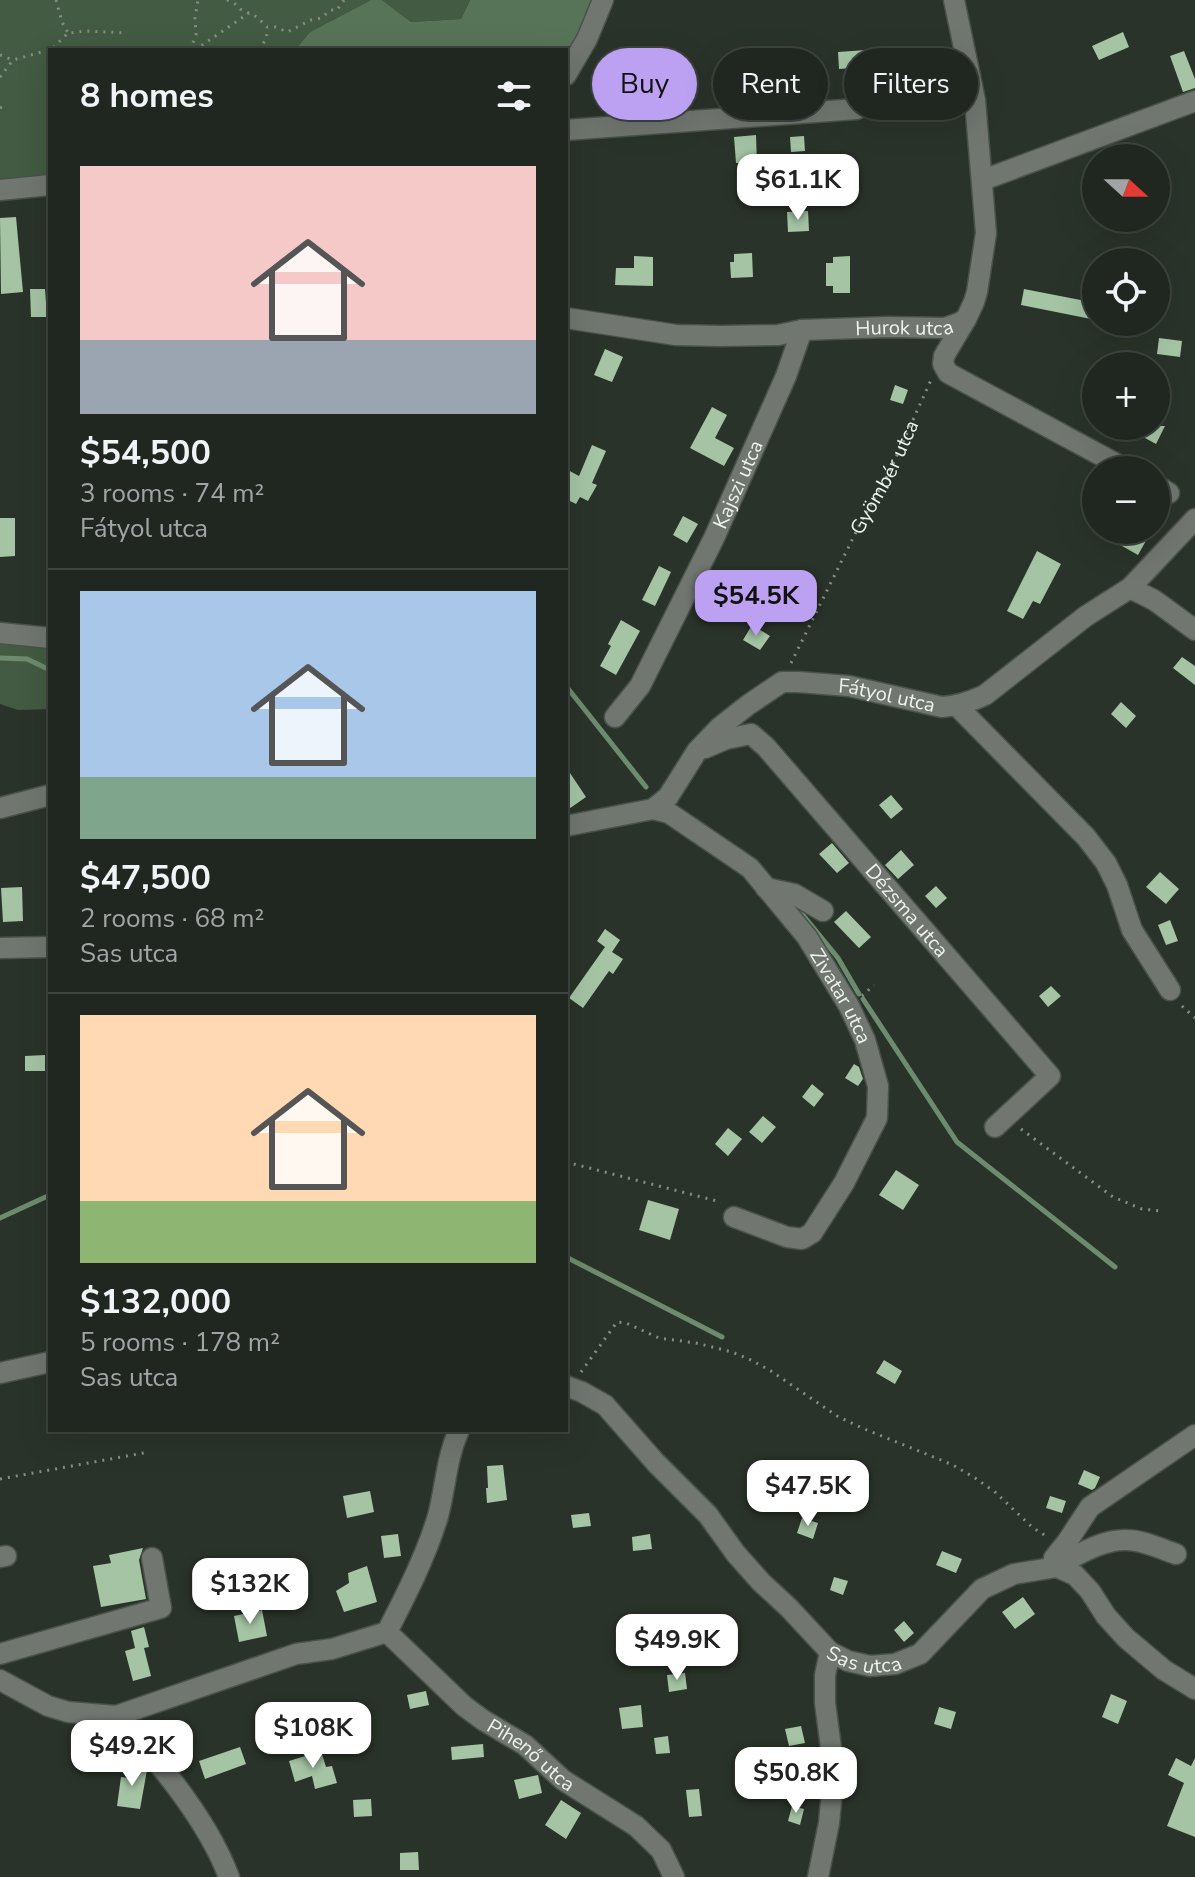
<!DOCTYPE html>
<html lang="en">
<head>
<meta charset="utf-8">
<style>
	:root { --surface:#202620; --page:#282e29; --text:#f1f3f6; --muted:#a2a5a5; --line:#3d433e; --accent:#bca0f2 }
	body { margin:0; font-family:"Nunito Sans",sans-serif; background:var(--page); color:var(--text); height:100vh; display:flex; flex-direction:column; font-size:30px; white-space:nowrap }
	* { box-sizing:border-box; margin:0 }
	p { font-size:26px; color:var(--muted) }
	.icon { flex:none; width:44px; height:44px; fill:none; stroke:currentColor; stroke-width:2; stroke-linecap:round; stroke-linejoin:round }
	.map { position:relative; flex:1; overflow:hidden }
	.side { position:absolute; left:48px; top:48px; width:520px; height:1384px; display:flex; flex-direction:column; background:var(--surface); border-radius:0px; box-shadow:0 8px 32px #0002,0 0 0 2px var(--line) }
	.side>* { flex:none }
	.guide { position:absolute; left:592px; top:48px; width:482px; height:72px; display:flex; gap:16px }
	.needle { width:52px; rotate:111deg }
	.controls { position:absolute; left:1082px; top:144px; display:grid; gap:16px }
	.controls a { display:grid; place-items:center; width:88px; height:88px; border-radius:50%; background:var(--surface); box-shadow:0 8px 32px #0002,0 0 0 2px var(--line); font-size:40px }
	.price { position:absolute; translate:-50% -68px; padding:0 18px; border-radius:16px; background:#fff; color:#222; font-size:26px; line-height:52px; filter:drop-shadow(0 2px 4px #0008) }
	.price::after { content:''; position:absolute; left:50%; top:48px; width:24px; height:18px; margin-left:-12px; background:inherit; clip-path:polygon(0 0,100% 0,50% 100%) }
	.price.current { background:var(--accent); color:#111 }
	ul { padding:0; list-style:none }
	li { display:grid; align-content:center; gap:16px; height:424px; padding:0 32px }
	li+li { border-top:2px solid var(--line) }
	li span { display:grid; place-items:center; height:248px; border-radius:0px; color:#555 }
	li>.icon { margin-inline-start:auto }
	span .icon { width:144px; height:144px; fill:#fffc; stroke-width:1 }
	li b { font-size:34px }
	h2 { display:flex; justify-content:space-between; align-items:center; height:96px; padding:0 32px; font-size:34px }
	.tag { padding:0 28px; border-radius:36px; background:var(--surface); box-shadow:0 8px 32px #0002,0 0 0 2px var(--line); font-size:28px; line-height:72px }
	.tag.current { background:var(--accent); color:#111 }
	.map>svg:first-child { display:block }
	.green { fill:#425b42 }
	.forest { fill:#577458 }
	.lines { fill:none; stroke-linecap:round; stroke-linejoin:round }
	.stream { stroke:#6d8b6e; stroke-width:5 }
	.building { fill:#a4c4a4 }
	.minor-casing { stroke:#495249; stroke-width:23 }
	.path { stroke:#868d86; stroke-width:3; stroke-dasharray:2 6; stroke-linecap:butt }
	.minor { stroke:#717671; stroke-width:20 }
	.labels { text-anchor:middle; stroke-width:8; stroke-linejoin:round; paint-order:stroke }
	.street-label { font-size:20px; fill:#edf3ed; stroke:#212921 }
</style>
</head>
<body>
<div class="map">
<svg width="1195" height="1877" viewBox="0 0 1195 1877">
	<rect width="100%" height="100%" fill="#2a332a"/>
	<path class="green" d="M0,0H371L310,32L295,50H50V185L0,190Z
		M382,0H470L461,19L411,22Z
		M0,643L50,649V709L18,710L0,704Z"/>
	<path class="forest" d="M371,0H382L411,22L461,19L470,0H603L566,75V50H295L310,32Z"/>
	<g class="lines">
		<path class="stream" d="M0,658L27,659L50,670
			M566,686L646,787
			M794,904L838,958L859,994
			M863,999L957,1142L1115,1267
			M0,1218L50,1195
			M566,1257L722,1337"/>
	</g>
	<path class="building" d="M1123,32L1129,47L1099,60L1092,46Z
		M881,49L882,66L839,69L838,52Z
		M1184,51L1195,79V88L1183,92L1170,56Z
		M756,135L758,194L741,196L739,163H736L734,137Z
		M804,136L805,151L791,152L790,137Z
		M808,211L809,231L788,232L787,212Z
		M16,217L23,292L1,294L0,218Z
		M752,253L753,277L731,278L730,262H734V254Z
		M634,256L653,257V286L615,285L616,268H634Z
		M850,256V293H833V286H826V263H833V257Z
		M30,289H45L47,317H31Z
		M1024,289L1096,303V320L1021,305Z
		M1159,338L1182,341L1180,357L1157,354Z
		M605,349L623,357L612,382L594,375Z
		M895,385L908,390L903,404L890,400Z
		M712,407L727,415L715,438L734,448L724,466L690,448Z
		M1123,426H1165L1156,444Z
		M592,445L606,451L592,483L597,485L588,501L580,497L576,504L566,499V469L579,476Z
		M683,516L698,524L687,543L673,535Z
		M0,518H15V556L0,557Z
		M1122,530H1135L1148,537L1138,555L1115,542Z
		M1037,551L1061,564L1040,604L1033,601L1023,619L1007,611Z
		M659,566L671,572L655,606L642,600Z
		M785,597L800,606L790,621L776,613Z
		M621,620L640,631L616,675L600,666L611,646L608,644Z
		M752,625L770,636L760,650L743,640Z
		M1182,657L1195,666V685L1173,668Z
		M1121,702L1136,716L1126,728L1111,714Z
		M566,767L586,797L566,811Z
		M891,795L903,809L891,819L879,805Z
		M832,843L849,863L837,873L819,854Z
		M901,850L914,865L898,879L885,865Z
		M1160,872L1179,889L1166,904L1146,887Z
		M936,886L947,898L936,908L925,896Z
		M22,887L23,921L3,922L1,888Z
		M846,911L871,937L859,948L834,922Z
		M1170,920L1178,941L1166,945L1158,925Z
		M605,929L620,940L612,952L623,959L613,974L609,971L583,1008L569,998L605,947L597,941Z
		M1051,986L1061,996L1048,1007L1039,996Z
		M45,1055V1071H25V1056Z
		M854,1064L859,1067L863,1079L858,1086L845,1078Z
		M812,1084L824,1094L814,1107L802,1097Z
		M763,1116L776,1127L762,1143L749,1132Z
		M728,1128L742,1139L728,1156L715,1144Z
		M896,1170L919,1185L903,1210L879,1195Z
		M648,1200L679,1209L670,1240L639,1230Z
		M884,1360L902,1371L895,1384L876,1373Z
		M503,1465L507,1500L487,1503L486,1488H488L487,1466Z
		M1084,1470L1100,1477L1095,1488L1092,1490L1078,1484Z
		M370,1491L374,1512L347,1518L343,1496Z
		M1050,1496L1066,1501L1062,1513L1046,1508Z
		M589,1513L591,1526L573,1528L571,1515Z
		M802,1518L818,1523L813,1539L797,1533Z
		M398,1534L401,1556L384,1558L381,1536Z
		M650,1534L652,1549L633,1551L632,1537Z
		M143,1548L139,1560L146,1599L101,1607L93,1566L111,1563L109,1555Z
		M942,1551L962,1559L956,1573L936,1565Z
		M367,1566L377,1602L344,1612L336,1591L349,1583L348,1573Z
		M834,1577L848,1581L843,1595L830,1590Z
		M1023,1597L1035,1614L1015,1629L1002,1612Z
		M262,1610L267,1636L239,1642L234,1616Z
		M904,1621L914,1633L904,1642L894,1630Z
		M144,1627L149,1647L144,1648L151,1676L133,1681L125,1651L135,1648L131,1631Z
		M685,1673L687,1689L669,1692L667,1675Z
		M426,1691L429,1705L410,1709L407,1695Z
		M1111,1694L1127,1701L1118,1724L1102,1717Z
		M641,1705L643,1727L622,1729L619,1708Z
		M939,1707L956,1712L951,1729L934,1724Z
		M801,1726L805,1743L789,1746L785,1729Z
		M82,1733L106,1738L103,1754L79,1749Z
		M668,1736L670,1753L656,1754L654,1738Z
		M483,1744L484,1757L452,1760L451,1747Z
		M240,1747L246,1764L205,1779L199,1761Z
		M321,1751L326,1767L332,1766L337,1783L315,1789L312,1776L295,1782L289,1761Z
		M1176,1758L1191,1766L1195,1758V1837L1167,1826L1184,1783L1168,1775Z
		M130,1765L144,1767L147,1770L140,1809L117,1806L121,1777L128,1778Z
		M538,1775L542,1793L519,1799L514,1780Z
		M699,1789L702,1816L689,1817L686,1790Z
		M371,1799L372,1816L354,1817L353,1800Z
		M561,1800L581,1813L566,1839L545,1825Z
		M792,1806L804,1809L800,1825L788,1821Z
		M418,1852L419,1870H400V1853Z"/>
	<g class="lines">
		<g class="minor-casing">
			<g id="minor">
				<path d="M566,75L587,39L603,0"/>
				<path d="M566,130L857,109"/>
				<path d="M983,180L1195,101"/>
				<path d="M0,190L50,185"/>
				<path id="s2" d="M566,318L676,335L720,336L778,335L802,330L888,327L945,328L959,323L966,319L974,302L977,292L986,233L975,100L954,0"/>
				<path d="M966,319L944,356L943,364L948,373L1128,470"/>
				<path d="M1156,485L1169,493"/>
				<path d="M1130,588L1154,600L1195,630"/>
				<path d="M0,633L50,638"/>
				<path d="M957,706L1086,837L1106,863L1117,885L1132,930L1170,990"/>
				<path id="s3" d="M615,717L640,686L714,538L786,376L802,330"/>
				<path id="s4" d="M705,748L726,739L751,734L766,747L1050,1076L995,1127"/>
				<path d="M0,808L50,795"/>
				<path id="s5" d="M653,809L669,813L750,868L807,937L849,1006L865,1040L878,1086L877,1118L844,1183L812,1233L802,1239L787,1237L734,1217"/>
				<path id="s6" d="M566,826L653,809L668,797L697,751L720,727L748,705L782,682H798L849,686L942,707C958,706 970,702 985,695L1086,616L1130,588L1195,519"/>
				<path d="M766,888L794,894L823,911"/>
				<path d="M0,948L50,947"/>
				<path d="M0,1373L50,1362"/>
				<path id="s7" d="M566,1386L582,1392L605,1405L656,1463L708,1515L736,1554L761,1582L789,1608L830,1652L848,1661L870,1666L895,1664L920,1654L982,1589L1014,1574L1057,1567L1075,1575L1090,1591L1106,1616L1126,1638L1164,1670L1195,1689"/>
				<path d="M1176,1554C1161,1549 1143,1540 1127,1540C1103,1539 1080,1554 1060,1564L1057,1567L1054,1558L1067,1542L1090,1507L1195,1435"/>
				<path d="M0,1557L6,1556"/>
				<path id="s8" d="M387,1632L464,1706L483,1720L525,1745L563,1780L636,1826L661,1850L674,1877"/>
				<path d="M0,1654L161,1608L152,1558"/>
				<path d="M0,1680L48,1706L68,1712L116,1716C158,1760 208,1821 229,1877"/>
				<path d="M116,1716L296,1654L332,1649L387,1632C406,1595 426,1556 438,1516C446,1486 446,1459 459,1430"/>
				<path d="M818,1877L829,1823L834,1770L825,1703V1675L830,1652"/>
			</g>
		</g>
		<g class="path">
			<path d="M56,0L62,22L68,33"/>
			<path d="M227,0L235,4L240,9L257,17L267,27H276L287,32L311,20L321,18L331,10H337L344,0"/>
			<path d="M190,50L196,35L195,18L198,0"/>
			<path d="M195,50L249,13"/>
			<path d="M259,50L266,39L268,28"/>
			<path d="M0,55L13,60"/>
			<path d="M0,77L13,60L52,49L68,33L86,31L127,33"/>
			<path d="M0,108L4,106"/>
			<path d="M873,108L957,101"/>
			<path id="s1" d="M791,663L861,522L889,473L931,380"/>
			<path d="M862,996L874,985"/>
			<path d="M1182,1006L1195,1018"/>
			<path d="M1021,1129L1113,1197L1142,1209L1161,1211"/>
			<path d="M566,1162L721,1202"/>
			<path d="M581,1372L617,1322L626,1323L659,1338L696,1343L732,1352L749,1359L771,1371L837,1416L862,1428L953,1465L975,1478L995,1492L1032,1527L1049,1538"/>
			<path d="M0,1479L149,1452"/>
		</g>
		<use href="#minor" class="minor"/>
	</g>
	<g class="labels">
		<g class="street-label">
			<text dy="7" stroke="none"><textPath href="#s2" startOffset="340">Hurok utca</textPath></text>
			<text dy="7" stroke="none"><textPath href="#s1" startOffset="208">Gyömbér utca</textPath></text>
			<text dy="7" stroke="none"><textPath href="#s3" startOffset="264">Kajszi utca</textPath></text>
			<text dy="7" stroke="none"><textPath href="#s6" startOffset="378">Fátyol utca</textPath></text>
			<text dy="7" stroke="none"><textPath href="#s4" startOffset="284">Dézsma utca</textPath></text>
			<text dy="7" stroke="none"><textPath href="#s5" startOffset="272">Zivatar utca</textPath></text>
			<text dy="7" stroke="none"><textPath href="#s7" startOffset="414">Sas utca</textPath></text>
			<text dy="7" stroke="none"><textPath href="#s8" startOffset="190">Pihenő utca</textPath></text>
		</g>
	</g>
</svg>
<div class="controls">
<a><svg class="needle" viewBox="-14 -14 28 28"><path d="M0-13l5 13h-10z" fill="#e53935"/><path d="M0 13l5-13h-10z" fill="#a2a5a5"/></svg></a>
<a><svg class="icon" aria-label="locate" viewBox="0 0 24 24"><circle cx="12" cy="12" r="6"/><path d="M12 2v4M12 18v4M2 12h4M18 12h4"/></svg></a>
<a>+</a>
<a>−</a>
</div>
<b class="price" style="left:798px;top:222px">$61.1K</b>
<b class="price current" style="left:756px;top:638px">$54.5K</b>
<b class="price" style="left:808px;top:1528px">$47.5K</b>
<b class="price" style="left:250px;top:1626px">$132K</b>
<b class="price" style="left:677px;top:1682px">$49.9K</b>
<b class="price" style="left:313px;top:1770px">$108K</b>
<b class="price" style="left:132px;top:1788px">$49.2K</b>
<b class="price" style="left:796px;top:1815px">$50.8K</b>
<div class="guide">
<a class="tag current">Buy</a>
<a class="tag">Rent</a>
<a class="tag">Filters</a>
</div>
<section class="side">
<h2>8 homes<svg class="icon" aria-label="filters" viewBox="0 0 24 24"><path d="M4 7h16M4 17h16"/><circle cx="9" cy="7" r="2"/><circle cx="15" cy="17" r="2"/></svg></h2>
<ul>
<li><span style="background:linear-gradient(#f6c9c9 70%,#9aa5b1 0)"><svg class="icon" aria-label="home" viewBox="0 0 24 24"><path d="M3 11l9-7 9 7M6 9v11h12V9"/></svg></span><div><b>$54,500</b><p>3 rooms · 74 m²</p><p>Fátyol utca</p></div></li>
<li><span style="background:linear-gradient(#a9c7e8 75%,#7fa58c 0)"><svg class="icon" aria-label="home" viewBox="0 0 24 24"><path d="M3 11l9-7 9 7M6 9v11h12V9"/></svg></span><div><b>$47,500</b><p>2 rooms · 68 m²</p><p>Sas utca</p></div></li>
<li><span style="background:linear-gradient(#ffd9b3 75%,#8fb573 0)"><svg class="icon" aria-label="home" viewBox="0 0 24 24"><path d="M3 11l9-7 9 7M6 9v11h12V9"/></svg></span><div><b>$132,000</b><p>5 rooms · 178 m²</p><p>Sas utca</p></div></li>
</ul>
</section>
</div>
</body>
</html>
